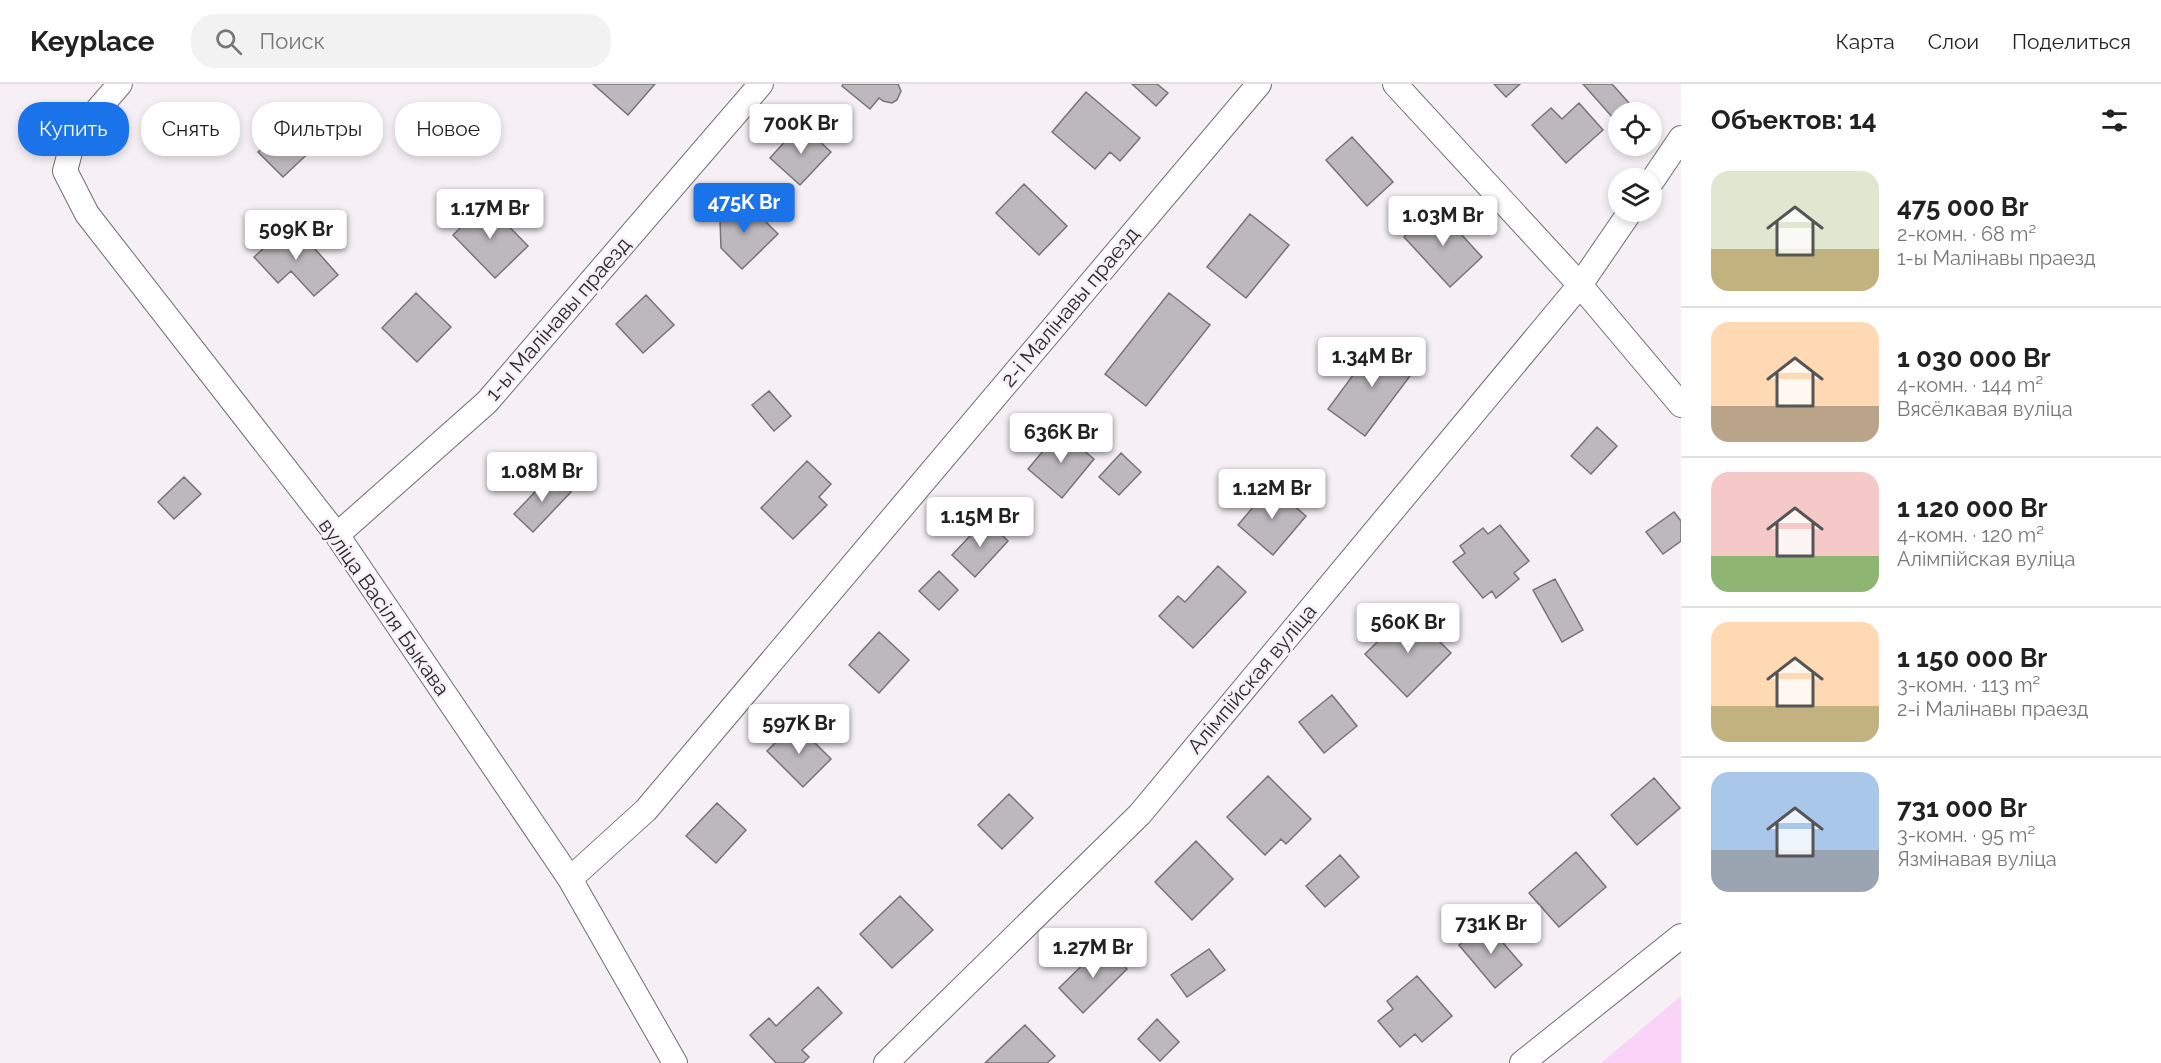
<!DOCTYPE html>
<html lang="ru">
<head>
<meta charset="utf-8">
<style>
	:root { --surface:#fff; --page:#f2f2f2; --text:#222; --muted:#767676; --line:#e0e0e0; --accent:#1a73e8 }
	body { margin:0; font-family:Raleway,sans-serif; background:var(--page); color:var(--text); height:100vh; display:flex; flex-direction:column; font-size:22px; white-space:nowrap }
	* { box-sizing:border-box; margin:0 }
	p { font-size:20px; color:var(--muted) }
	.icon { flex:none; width:33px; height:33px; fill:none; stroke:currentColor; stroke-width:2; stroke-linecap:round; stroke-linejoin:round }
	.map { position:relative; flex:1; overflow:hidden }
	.drawer { display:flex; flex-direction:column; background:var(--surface); width:480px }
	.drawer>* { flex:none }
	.top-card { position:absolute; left:18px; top:18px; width:570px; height:54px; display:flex; gap:12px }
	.tools { position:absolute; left:1608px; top:18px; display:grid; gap:12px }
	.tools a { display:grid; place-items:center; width:54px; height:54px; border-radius:50%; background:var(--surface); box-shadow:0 3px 9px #0003; font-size:30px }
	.price { position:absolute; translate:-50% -51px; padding:0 14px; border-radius:6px; background:#fff; color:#222; font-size:20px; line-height:39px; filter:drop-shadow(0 2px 3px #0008) }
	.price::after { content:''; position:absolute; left:50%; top:36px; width:18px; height:14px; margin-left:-9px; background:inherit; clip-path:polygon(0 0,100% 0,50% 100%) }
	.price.current { background:var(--accent); color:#fff }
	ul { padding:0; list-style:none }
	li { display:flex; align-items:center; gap:18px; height:150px; padding:0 30px }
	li+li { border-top:2px solid var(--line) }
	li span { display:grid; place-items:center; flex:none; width:168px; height:120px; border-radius:18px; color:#555 }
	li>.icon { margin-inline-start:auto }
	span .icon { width:72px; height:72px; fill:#fffc; stroke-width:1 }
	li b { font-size:26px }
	h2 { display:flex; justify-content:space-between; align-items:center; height:72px; padding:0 30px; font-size:26px }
	.tag { padding:0 21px; border-radius:24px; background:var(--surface); box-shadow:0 3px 9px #0003; font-size:21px; line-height:54px }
	.tag.current { background:var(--accent); color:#fff }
	header { display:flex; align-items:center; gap:36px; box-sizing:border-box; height:84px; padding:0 30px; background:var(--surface); border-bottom:2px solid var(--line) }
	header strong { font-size:28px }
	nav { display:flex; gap:33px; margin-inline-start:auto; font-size:21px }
	.search { width:420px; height:54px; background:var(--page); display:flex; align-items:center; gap:15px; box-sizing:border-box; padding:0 21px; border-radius:24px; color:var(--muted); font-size:22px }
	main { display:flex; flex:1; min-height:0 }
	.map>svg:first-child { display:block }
	.green { fill:#fad4f8 }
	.building { fill:#bdb8bd; stroke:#787377; stroke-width:1.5 }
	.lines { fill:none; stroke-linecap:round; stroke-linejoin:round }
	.minor-casing { stroke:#706c70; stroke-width:26 }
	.minor { stroke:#fff; stroke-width:24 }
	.labels { text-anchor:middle; stroke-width:5; stroke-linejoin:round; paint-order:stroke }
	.street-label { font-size:21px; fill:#2c2a2c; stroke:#f6f0f5 }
</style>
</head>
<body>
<header>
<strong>Keyplace</strong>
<div class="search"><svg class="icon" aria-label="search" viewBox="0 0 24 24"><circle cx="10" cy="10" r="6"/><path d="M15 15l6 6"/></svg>Поиск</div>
<nav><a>Карта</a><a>Слои</a><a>Поделиться</a></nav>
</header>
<main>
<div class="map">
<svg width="1681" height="979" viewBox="0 0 1681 979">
	<rect width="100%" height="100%" fill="#f6f0f5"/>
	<path class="green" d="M1681,912V979H1601Z"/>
	<path class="building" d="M593,0H655L628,31Z
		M843,0H898L901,7L897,16L892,19L883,17L879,14L870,25L842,2Z
		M1132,0H1157L1168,9L1156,22Z
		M1494,0H1520L1506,13Z
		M1583,0H1612L1629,19L1613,34Z
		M1086,8L1140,54L1120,77L1110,68L1095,85L1052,48Z
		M1579,19L1603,46L1566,79L1532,41L1551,24L1562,35Z
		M277,20L317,61L283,93L258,68L276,50L262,35Z
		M801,40L831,68L800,101L770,74Z
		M1352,53L1393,98L1367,122L1326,76Z
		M1024,100L1067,142L1039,171L996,129Z
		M742,114L778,150L742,185L721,164L720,136Z
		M486,119L528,162L495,194L453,151Z
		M1436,123L1482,173L1450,203L1404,153Z
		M1250,130L1289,161L1246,214L1207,183Z
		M292,139L338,191L314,212L291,187L278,199L254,173Z
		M416,209L451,243L417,278L382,244Z
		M1169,209L1210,241L1146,322L1105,290Z
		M646,211L674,241L643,269L616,240Z
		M1379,256L1416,284L1365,352L1328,325Z
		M769,307L791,332L774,347L752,321Z
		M1597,343L1617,362L1591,390L1571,372Z
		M1060,347L1094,375L1062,414L1028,385Z
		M1121,369L1141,388L1119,411L1099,393Z
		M807,377L831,400L819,413L827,421L793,455L761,424Z
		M552,390L571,408L533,448L514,430Z
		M184,393L201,410L174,435L158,418Z
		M1271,402L1306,432L1273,471L1238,441Z
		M1674,428L1681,437V457L1663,470L1646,448Z
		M986,435L1008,457L975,493L952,471Z
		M1500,441L1529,477L1514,489L1519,495L1496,514L1492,507L1483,514L1453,478L1465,469L1460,462L1483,444L1488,450Z
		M1218,482L1246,508L1193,564L1159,532L1178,512L1185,518Z
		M939,487L958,506L939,526L919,507Z
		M1555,495L1583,546L1562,558L1533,506Z
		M1409,527L1451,569L1407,613L1365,570Z
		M879,548L909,576L879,609L849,581Z
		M1332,611L1357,642L1324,669L1299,638Z
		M795,639L831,675L803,703L767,667Z
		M1268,692L1311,735L1286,760L1281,755L1265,771L1227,733Z
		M1654,694L1680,724L1637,761L1611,731Z
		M1009,710L1033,734L1002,765L978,741Z
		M717,719L746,746L716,779L686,752Z
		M1196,757L1233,795L1192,836L1155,798Z
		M1576,768L1606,803L1559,843L1529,809Z
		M1340,771L1359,793L1325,823L1306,802Z
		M900,812L933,846L892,884L860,850Z
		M1486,839L1522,881L1495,904L1459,861Z
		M1103,861L1127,885L1083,929L1059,904Z
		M1209,865L1225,886L1187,913L1171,891Z
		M1417,892L1452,932L1422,958L1415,950L1400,963L1378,937L1393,925L1387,917Z
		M818,903L842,929L802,966L809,973L803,979H776L750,951L769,934L776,942Z
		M1157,935L1179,958L1160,977L1138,955Z
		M1025,941L1055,972L1047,979H985Z"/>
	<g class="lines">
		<g class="minor-casing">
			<path id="minor" d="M120,0L74,53L65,87L87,130L337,451L570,795L675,979
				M1395,0L1580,201L1681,321
				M1652,97L1681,54
				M337,451L487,318L761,0
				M570,795L646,726L1259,0
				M886,979L1140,730L1580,201L1630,128
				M1522,979L1681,852"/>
		</g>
		<use href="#minor" class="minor"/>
	</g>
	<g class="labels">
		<g class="street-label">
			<text transform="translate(1070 223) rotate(-50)" y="7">2-і Малінавы праезд</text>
			<text transform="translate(558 235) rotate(-49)" y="7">1-ы Малінавы праезд</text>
			<text transform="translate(384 523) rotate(55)" y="7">вуліца Васіля Быкава</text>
			<text transform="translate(1252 595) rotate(-50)" y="7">Алімпійская вуліца</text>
		</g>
	</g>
</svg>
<div class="tools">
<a><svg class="icon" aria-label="locate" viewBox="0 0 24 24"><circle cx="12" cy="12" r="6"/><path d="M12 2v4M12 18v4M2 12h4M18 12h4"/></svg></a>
<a><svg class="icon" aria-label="layers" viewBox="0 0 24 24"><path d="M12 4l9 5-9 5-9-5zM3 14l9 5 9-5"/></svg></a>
</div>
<b class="price" style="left:801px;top:71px">700K Br</b>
<b class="price current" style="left:744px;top:150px">475K Br</b>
<b class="price" style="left:490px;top:156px">1.17M Br</b>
<b class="price" style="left:1443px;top:163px">1.03M Br</b>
<b class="price" style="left:296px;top:177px">509K Br</b>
<b class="price" style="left:1372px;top:304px">1.34M Br</b>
<b class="price" style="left:1061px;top:380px">636K Br</b>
<b class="price" style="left:542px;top:419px">1.08M Br</b>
<b class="price" style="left:1272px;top:436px">1.12M Br</b>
<b class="price" style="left:980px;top:464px">1.15M Br</b>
<b class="price" style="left:1408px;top:570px">560K Br</b>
<b class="price" style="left:799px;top:671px">597K Br</b>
<b class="price" style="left:1491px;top:871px">731K Br</b>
<b class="price" style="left:1093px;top:895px">1.27M Br</b>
<div class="top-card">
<a class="tag current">Купить</a>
<a class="tag">Снять</a>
<a class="tag">Фильтры</a>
<a class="tag">Новое</a>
</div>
</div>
<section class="drawer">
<h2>Объектов: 14<svg class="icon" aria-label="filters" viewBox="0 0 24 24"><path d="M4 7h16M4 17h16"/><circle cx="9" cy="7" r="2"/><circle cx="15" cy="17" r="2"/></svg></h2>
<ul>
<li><span style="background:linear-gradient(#dfe7d0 65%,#c2b280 0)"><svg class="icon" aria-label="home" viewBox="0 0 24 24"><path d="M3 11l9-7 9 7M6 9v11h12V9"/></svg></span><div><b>475 000 Br</b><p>2-комн. · 68 m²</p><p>1-ы Малінавы праезд</p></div></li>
<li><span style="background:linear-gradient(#ffd9b3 70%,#b9a48a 0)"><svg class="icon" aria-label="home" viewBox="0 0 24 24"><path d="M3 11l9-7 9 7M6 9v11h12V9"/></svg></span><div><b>1 030 000 Br</b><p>4-комн. · 144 m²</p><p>Вясёлкавая вуліца</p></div></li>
<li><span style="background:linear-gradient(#f6c9c9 70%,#8fb573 0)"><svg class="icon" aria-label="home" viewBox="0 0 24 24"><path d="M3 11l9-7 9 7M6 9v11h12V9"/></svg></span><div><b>1 120 000 Br</b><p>4-комн. · 120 m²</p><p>Алімпійская вуліца</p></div></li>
<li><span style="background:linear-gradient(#ffd9b3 70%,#c2b280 0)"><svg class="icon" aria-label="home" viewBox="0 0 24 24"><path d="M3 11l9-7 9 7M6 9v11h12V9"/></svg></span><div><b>1 150 000 Br</b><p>3-комн. · 113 m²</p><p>2-і Малінавы праезд</p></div></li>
<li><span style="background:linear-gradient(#a9c7e8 65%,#9aa5b1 0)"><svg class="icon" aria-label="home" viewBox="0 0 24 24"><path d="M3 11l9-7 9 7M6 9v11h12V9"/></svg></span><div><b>731 000 Br</b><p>3-комн. · 95 m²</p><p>Язмінавая вуліца</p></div></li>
</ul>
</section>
</main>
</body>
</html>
